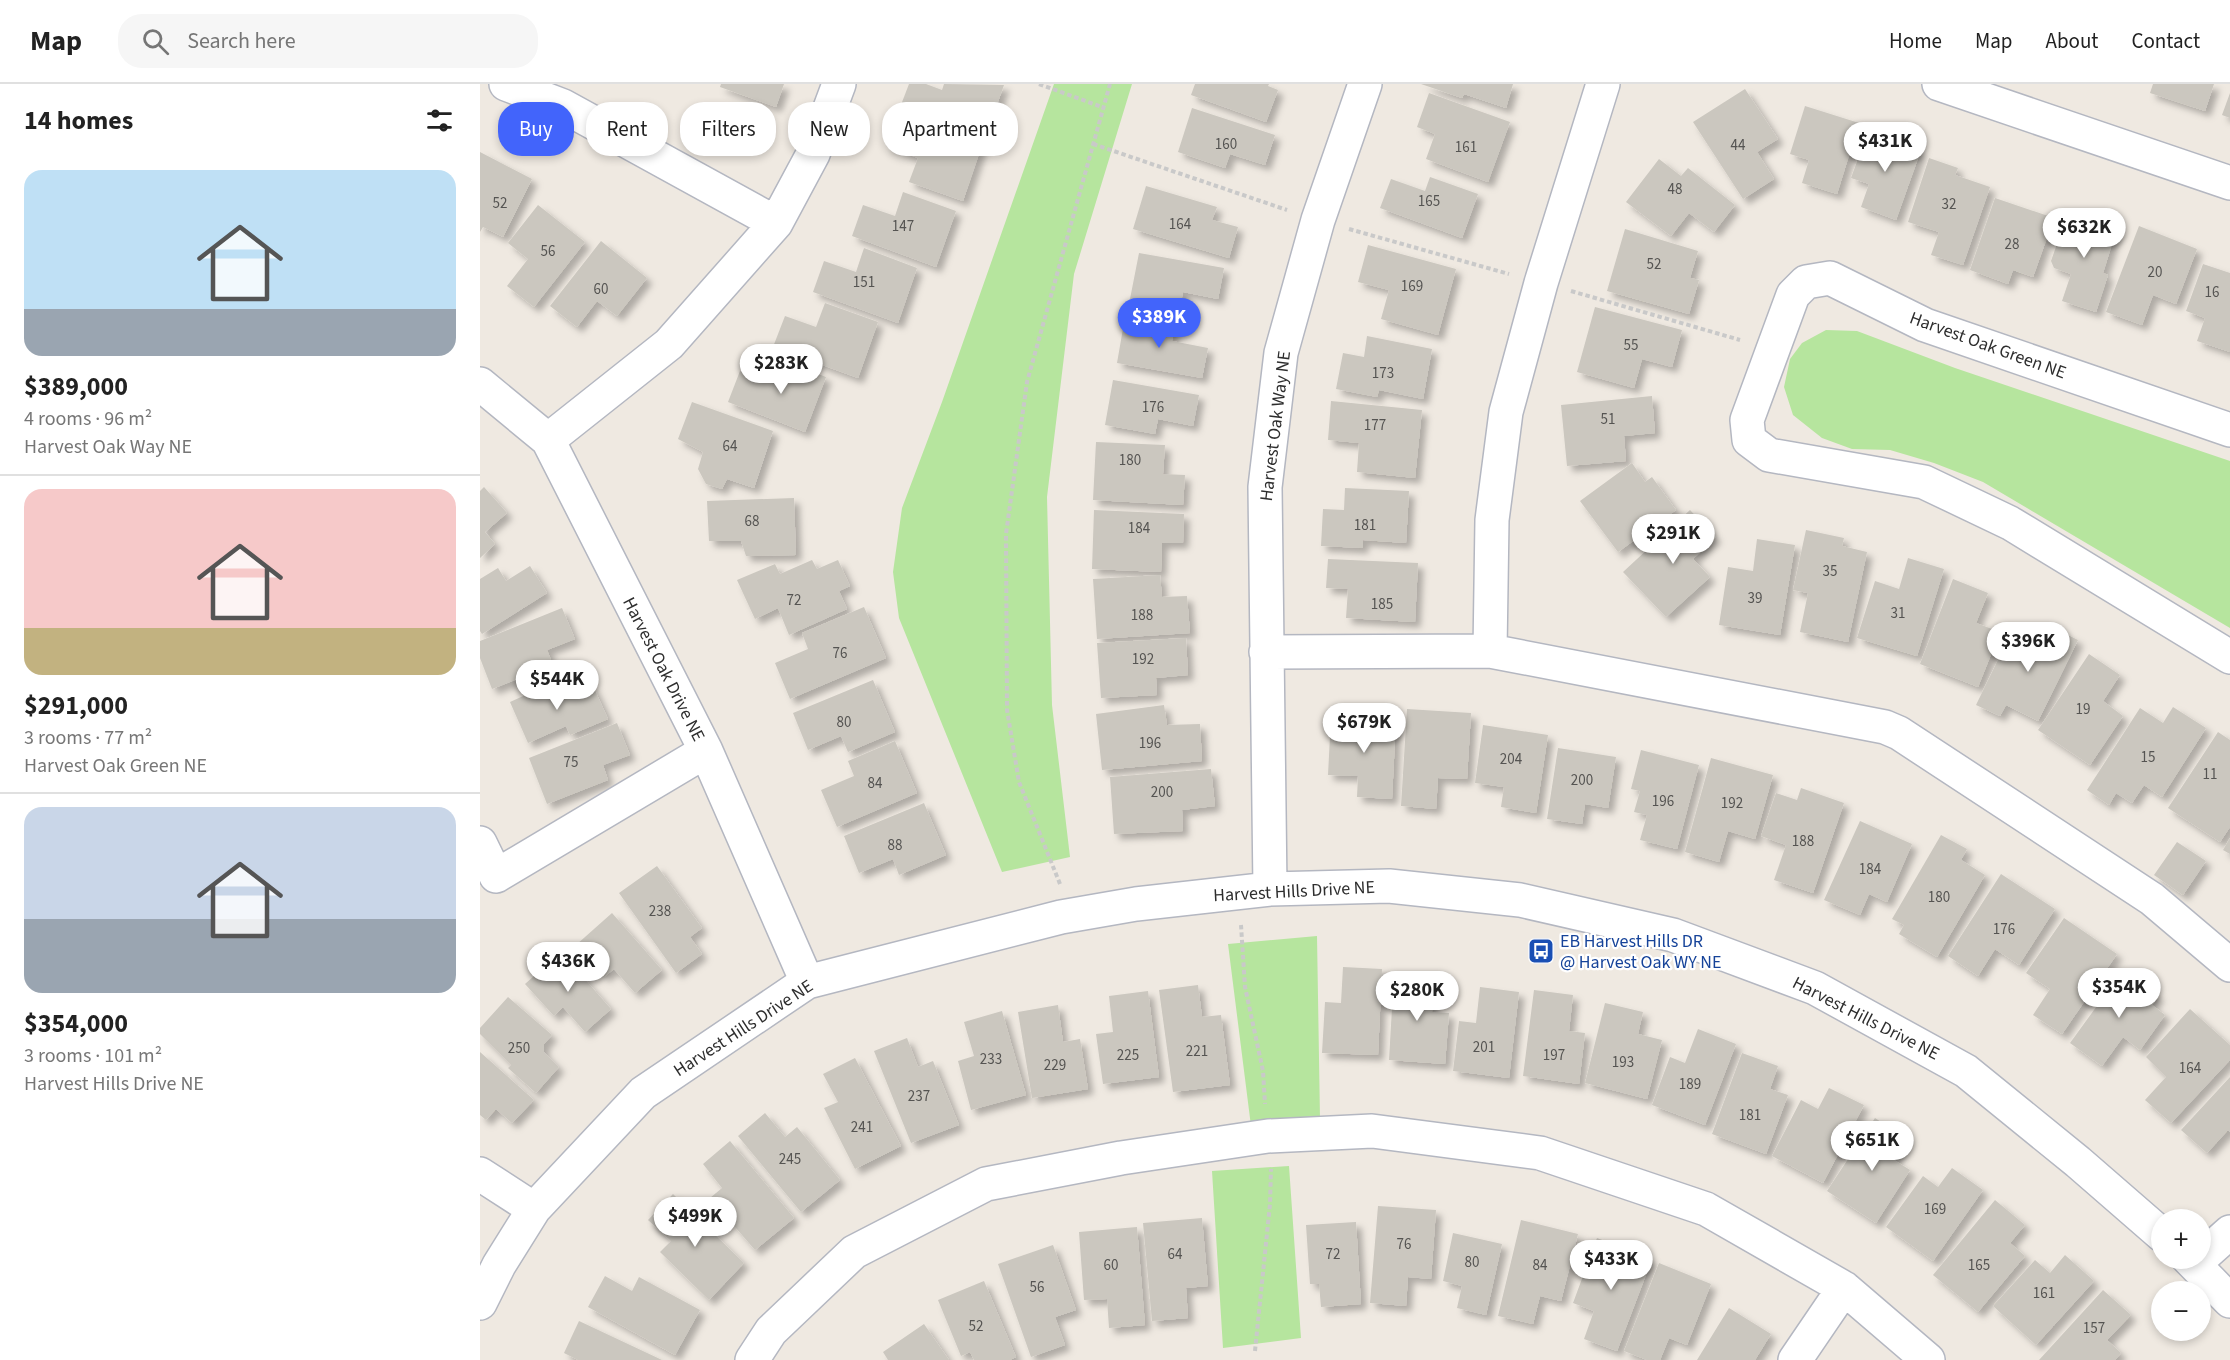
<!DOCTYPE html>
<html lang="en">
<head>
<meta charset="utf-8">
<style>
	:root { --surface:#fff; --page:#f6f6f6; --text:#222; --muted:#767676; --line:#e0e0e0; --accent:#4264fb }
	body { margin:0; font-family:"Source Sans 3",sans-serif; background:var(--page); color:var(--text); height:100vh; display:flex; flex-direction:column; font-size:22px; white-space:nowrap }
	* { box-sizing:border-box; margin:0 }
	p { font-size:20px; color:var(--muted) }
	.icon { flex:none; width:33px; height:33px; fill:none; stroke:currentColor; stroke-width:2; stroke-linecap:round; stroke-linejoin:round }
	.map { position:relative; flex:1; overflow:hidden }
	.drawer { display:flex; flex-direction:column; background:var(--surface); width:480px }
	.drawer>* { flex:none }
	.banner { position:absolute; left:18px; top:18px; width:570px; height:54px; display:flex; gap:12px }
	.fabs { position:absolute; left:1671px; top:1125px; display:grid; gap:12px }
	.fabs a { display:grid; place-items:center; width:60px; height:60px; border-radius:50%; background:var(--surface); box-shadow:0 3px 9px #0003; font-size:30px }
	.price { position:absolute; translate:-50% -51px; padding:0 14px; border-radius:21px; background:#fff; color:#222; font-size:20px; line-height:39px; filter:drop-shadow(0 2px 3px #0008) }
	.price::after { content:''; position:absolute; left:50%; top:36px; width:18px; height:14px; margin-left:-9px; background:inherit; clip-path:polygon(0 0,100% 0,50% 100%) }
	.price.active { background:var(--accent); color:#fff }
	ul { padding:0; list-style:none }
	li { display:grid; align-content:center; gap:12px; height:318px; padding:0 24px }
	li+li { border-top:2px solid var(--line) }
	li span { display:grid; place-items:center; height:186px; border-radius:18px; color:#555 }
	li>.icon { margin-inline-start:auto }
	span .icon { width:108px; height:108px; fill:#fffc; stroke-width:1 }
	li b { font-size:26px }
	h2 { display:flex; justify-content:space-between; align-items:center; height:72px; padding:0 24px; font-size:26px }
	.pill { padding:0 21px; border-radius:24px; background:var(--surface); box-shadow:0 3px 9px #0003; font-size:21px; line-height:54px }
	.pill.active { background:var(--accent); color:#fff }
	header { display:flex; align-items:center; gap:36px; box-sizing:border-box; height:84px; padding:0 30px; background:var(--surface); border-bottom:2px solid var(--line) }
	header strong { font-size:28px }
	nav { display:flex; gap:33px; margin-inline-start:auto; font-size:21px }
	.search { width:420px; height:54px; background:var(--page); display:flex; align-items:center; gap:15px; box-sizing:border-box; padding:0 21px; border-radius:24px; color:var(--muted); font-size:22px }
	main { display:flex; flex:1; min-height:0 }
	.map>svg:first-child { display:block }
	.green { fill:#b6e59e }
	.building { fill:#cbc7bf; filter:url(#shadow) }
	.lines { fill:none; stroke-linecap:round; stroke-linejoin:round }
	.minor-casing { stroke:#b4b7c1; stroke-width:36 }
	.path { stroke:#c9c9c9; stroke-width:4; stroke-dasharray:4.5 3; stroke-linecap:butt }
	.minor { stroke:#fff; stroke-width:33 }
	.labels { text-anchor:middle; stroke-width:4.5; stroke-linejoin:round; paint-order:stroke }
	.number-label { font-size:15px; fill:#555452 }
	.street-label { font-size:18px; fill:#2e2e2e; stroke:#fff }
	.transit-label { font-size:18px; fill:#164399; stroke:#fff; text-anchor:start }
</style>
</head>
<body>
<header>
<strong>Map</strong>
<div class="search"><svg class="icon" aria-label="search" viewBox="0 0 24 24"><circle cx="10" cy="10" r="6"/><path d="M15 15l6 6"/></svg>Search here</div>
<nav><a>Home</a><a>Map</a><a>About</a><a>Contact</a></nav>
</header>
<main>
<section class="drawer">
<h2>14 homes<svg class="icon" aria-label="filters" viewBox="0 0 24 24"><path d="M4 7h16M4 17h16"/><circle cx="9" cy="7" r="2"/><circle cx="15" cy="17" r="2"/></svg></h2>
<ul>
<li><span style="background:linear-gradient(#bfe0f5 75%,#9aa5b1 0)"><svg class="icon" aria-label="home" viewBox="0 0 24 24"><path d="M3 11l9-7 9 7M6 9v11h12V9"/></svg></span><div><b>$389,000</b><p>4 rooms · 96 m²</p><p>Harvest Oak Way NE</p></div></li>
<li><span style="background:linear-gradient(#f6c9c9 75%,#c2b280 0)"><svg class="icon" aria-label="home" viewBox="0 0 24 24"><path d="M3 11l9-7 9 7M6 9v11h12V9"/></svg></span><div><b>$291,000</b><p>3 rooms · 77 m²</p><p>Harvest Oak Green NE</p></div></li>
<li><span style="background:linear-gradient(#c9d6e8 60%,#9aa5b1 0)"><svg class="icon" aria-label="home" viewBox="0 0 24 24"><path d="M3 11l9-7 9 7M6 9v11h12V9"/></svg></span><div><b>$354,000</b><p>3 rooms · 101 m²</p><p>Harvest Hills Drive NE</p></div></li>
</ul>
</section>
<div class="map">
<svg width="1750" height="1276" viewBox="0 0 1750 1276">
	<defs>
		<filter id="shadow"><feDropShadow dx="5.5" dy="5.5" stdDeviation="3" flood-color="#0004"/></filter>
	</defs>
	<rect width="100%" height="100%" fill="#efe9e1"/>
	<path class="green" d="M574,0H652L594,190L567,413L572,621L590,773L522,788L419,534L413,488L422,424L462,318Z
		M1346,246L1377,247L1475,284L1750,377V544L1503,398L1454,379L1410,366L1372,365L1342,354L1313,331L1304,303L1310,275L1322,259Z
		M837,852L840,1035L771,1042L748,860Z
		M809,1082L821,1254L743,1264L732,1087Z"/>
	<path class="building" d="M241,0H304L296,23L240,3Z
		M429,0H446L462,6L464,0L524,1L504,57L419,26Z
		M715,0H789L788,2L798,6L786,38L711,11Z
		M941,0H1033L1026,24L984,10L982,14Z
		M1673,0H1734L1725,27L1670,9Z
		M1265,5L1298,55L1277,68L1294,95L1263,115L1213,38Z
		M949,9L1030,38L1008,98L946,75L955,50L937,43Z
		M1750,9V34L1742,31Z
		M1325,22L1379,39L1357,110L1322,99L1329,76L1310,70Z
		M712,24L795,51L785,81L750,70L745,84L698,68Z
		M417,31L502,61L483,117L429,98L438,74L406,62Z
		M1388,47L1441,66L1416,136L1381,123L1389,100L1371,94Z
		M0,68L52,95L23,153L3,143L0,148Z
		M1449,74L1478,84L1475,91L1510,103L1483,181L1451,171L1459,148L1428,138Z
		M1179,75L1201,92L1208,84L1255,121L1234,148L1209,129L1191,152L1146,118Z
		M950,93L998,110L982,154L900,124L911,95L945,107Z
		M666,102L737,123L732,136L758,143L749,174L653,145Z
		M423,108L476,127L456,183L372,152L383,121L415,132Z
		M1515,114L1574,134L1553,193L1533,186L1528,200L1490,186Z
		M58,121L105,158L54,223L27,202L48,175L28,159Z
		M1588,128L1637,144L1623,189L1628,191L1616,228L1582,217L1591,190L1574,184L1571,177Z
		M1659,142L1717,165L1696,220L1673,211L1662,241L1626,228Z
		M1145,145L1218,167L1210,194L1219,196L1209,230L1127,207Z
		M121,157L167,194L137,232L117,217L97,243L70,222Z
		M888,161L976,185L958,251L901,235L909,206L878,198Z
		M384,164L437,184L418,239L333,208L344,177L376,188Z
		M659,169L744,184L738,215L703,208L700,224L650,215Z
		M1723,180L1750,189V268L1717,257L1725,234L1706,227Z
		M345,219L398,238L378,294L293,263L305,232L336,243Z
		M1115,223L1202,246L1192,283L1162,275L1154,304L1097,288Z
		M645,233L695,242L692,257L728,264L722,294L637,279Z
		M887,252L952,265L943,315L899,306L897,313L856,305L863,269L884,273Z
		M300,275L346,293L325,348L248,318L260,287L292,299Z
		M633,296L719,311L713,342L678,335L675,350L625,341Z
		M1172,312L1175,349L1144,352L1146,377L1087,382L1081,321Z
		M851,317L942,326L935,394L877,388L879,359L848,356Z
		M212,318L293,347L274,404L247,395L242,405L226,400L218,385L223,368L198,355Z
		M616,358L685,361L683,390L705,391L703,421L613,416Z
		M1152,379L1165,398L1172,393L1196,426L1138,468L1100,417Z
		M4,403L27,429L5,448L15,460L0,474V407Z
		M865,404L929,407L926,459L883,456V464L841,462L843,425L864,426Z
		M314,414L316,471L266,472L261,457H229L227,417Z
		M614,426L704,430L703,459H682L681,488L612,485Z
		M1210,426L1236,453L1213,475L1230,493L1186,533L1143,488Z
		M1326,446L1364,454L1362,462L1387,468L1368,558L1320,548L1328,509L1313,506Z
		M1277,455L1315,461L1300,551L1239,541L1248,483L1273,487Z
		M1428,474L1464,485L1437,572L1377,554L1395,497L1419,505Z
		M848,475L938,479L935,538L866,534L868,505L846,504Z
		M332,476L337,485L358,476L370,502L359,507L367,525L309,551L298,524L275,535L257,496L295,480L300,490Z
		M50,482L67,509L2,550L0,547V495L18,484L26,497Z
		M680,491L682,513L707,512L710,549L617,555L613,495Z
		M1473,495L1508,509L1496,539L1520,548L1498,603L1440,580Z
		M384,523L406,574L310,615L295,579L328,565L322,549Z
		M82,524L95,555L67,566L73,581L12,605L0,574V557Z
		M1563,539L1598,556L1558,637L1526,621L1520,632L1496,621L1531,549L1553,559Z
		M706,554L708,591L676,594L677,611L621,614L617,559Z
		M1609,570L1640,591L1623,617L1643,632L1610,681L1558,646Z
		M81,595L89,613L113,602L128,635L90,651L86,642L48,659L30,618Z
		M393,596L415,648L368,668L361,652L328,666L313,629Z
		M684,621L687,641L720,640L722,677L622,686L616,630Z
		M1693,623L1726,644L1682,713L1664,701L1652,719L1636,709L1629,721L1607,706L1660,624L1683,639Z
		M927,625L991,629L987,695L958,694L956,725L921,722Z
		M851,633L916,636L912,715L877,713L878,692L848,691Z
		M137,639L150,671L123,681L128,696L67,720L49,674Z
		M1003,641L1068,651L1056,729L1021,723L1024,703L995,699Z
		M1738,648L1750,656V743L1740,758L1688,724Z
		M415,657L437,709L357,743L341,706L374,692L368,677Z
		M1078,664L1136,673L1128,724L1105,720L1102,740L1067,735Z
		M1161,666L1219,681L1197,765L1160,756L1167,731L1154,728L1160,707L1151,705Z
		M1231,674L1293,691L1275,755L1248,747L1239,778L1205,768Z
		M731,685L735,722L702,726L703,747L634,750L630,693Z
		M1321,704L1364,719L1333,809L1294,796L1306,761L1281,752L1296,709L1317,716Z
		M444,719L466,771L419,791L413,775L379,789L364,752Z
		M1380,737L1432,760L1407,818L1389,810L1380,831L1344,816Z
		M1461,751L1487,765L1481,776L1505,791L1457,873L1419,850L1424,841L1412,835Z
		M1750,754V770L1743,766Z
		M1697,758L1726,777L1703,811L1674,791Z
		M177,782L222,844L210,853L222,870L196,889L139,809Z
		M1521,790L1575,825L1539,881L1515,865L1498,892L1468,872Z
		M132,829L182,886L155,909L134,885L124,893L96,861Z
		M1584,834L1637,870L1582,950L1553,931L1570,905L1546,889Z
		M81,868L131,925L105,948L83,923L74,932L45,900Z
		M863,883L902,885L898,971L842,969L845,918L861,919Z
		M1643,886L1679,912L1672,921L1685,931L1660,966L1643,953L1622,982L1590,959Z
		M914,889L954,892L952,928L969,929L965,980L909,976Z
		M718,901L722,933L741,931L750,1001L693,1008L679,906Z
		M1000,903L1039,908L1029,994L973,987L979,937L996,939Z
		M1054,906L1093,911L1089,947L1105,949L1099,1000L1043,992Z
		M668,907L679,993L623,1000L616,950L633,948L629,912Z
		M28,913L72,951L64,960V968L79,983L56,1009L28,984L31,981L0,950V944Z
		M1125,919L1163,928L1158,950L1182,956L1167,1015L1105,999Z
		M578,921L583,958L600,955L608,1005L552,1014L538,928Z
		M1710,925L1750,961V976L1691,1039L1665,1016L1686,993L1666,973Z
		M522,927L546,1011L491,1026L478,977L494,972L484,938Z
		M1218,945L1256,960L1225,1041L1172,1021L1190,973L1205,979Z
		M427,954L438,983L453,977L479,1041L431,1059L394,967Z
		M0,968L54,1016L32,1039L16,1025L6,1036L0,1031Z
		M1262,969L1298,982L1290,1005L1308,1011L1286,1070L1232,1050Z
		M375,974L421,1062L375,1085L344,1024L358,1018L343,990Z
		M1750,993V1048L1748,1046L1727,1069L1701,1046Z
		M1349,1004L1384,1021L1343,1099L1292,1072L1321,1016L1338,1025Z
		M285,1029L305,1053L317,1043L360,1096L321,1128L258,1052Z
		M1395,1034L1427,1055L1414,1076L1430,1086L1396,1139L1347,1107Z
		M250,1057L314,1134L275,1166L230,1114L242,1104L223,1080Z
		M1472,1084L1503,1106L1453,1177L1406,1143L1443,1092L1458,1103Z
		M193,1110L264,1179L229,1216L180,1168L191,1157L168,1136Z
		M1515,1116L1545,1141L1530,1159L1545,1172L1498,1228L1453,1191Z
		M898,1122L956,1126L951,1195L928,1193L926,1222L890,1219Z
		M722,1134L728,1202L706,1204L708,1234L672,1237L663,1139Z
		M1041,1136L1098,1150L1081,1217L1060,1212L1053,1240L1018,1232Z
		M876,1138L881,1220L841,1223L839,1200H830L826,1141Z
		M657,1143L665,1241L629,1244L627,1215L604,1216L599,1148Z
		M973,1149L1022,1160L1006,1231L977,1224L982,1202L963,1197Z
		M1117,1154L1172,1175L1137,1267L1104,1255L1114,1227L1093,1219Z
		M573,1161L596,1226L575,1233L585,1261L551,1273L518,1180Z
		M1585,1171L1614,1197L1556,1261L1513,1222L1555,1176L1570,1189Z
		M1179,1179L1231,1200L1207,1261L1189,1254L1180,1276H1167L1144,1267Z
		M125,1192L152,1207L159,1193L220,1226L195,1271L108,1223Z
		M504,1197L536,1273L530,1276H494L490,1268L481,1272L458,1216Z
		M1623,1206L1651,1231L1627,1256L1641,1269L1635,1276H1559Z
		M1249,1224L1291,1250L1275,1276H1217Z
		M99,1237L182,1276H98L84,1269Z
		M444,1240L469,1276H408L403,1268Z"/>
	<g class="lines">
		<g class="minor-casing">
			<path id="minor" d="M26,0L83,22L296,139
				M1459,0L1750,99
				M0,300L68,356L226,667L327,898
				M1750,346L1445,241L1350,194L1326,198L1313,211L1267,336L1269,356L1289,371L1444,398L1530,439L1750,573
				M68,356L189,260L296,139L333,70L359,0
				M1010,567L1012,436L1026,328L1061,199L1123,0
				M786,568L1010,567L1405,643L1419,649L1672,815L1750,881
				M0,759L16,792L226,667
				M790,805L785,403L801,269L838,136L885,0
				M0,1090L54,1125
				M1708,1174L1750,1217
				M1714,1180L1750,1148
				M0,1219L19,1181L54,1125L163,1009L327,898L581,833L656,820L790,805L909,802L1040,816L1193,851L1335,904L1486,987L1598,1078L1682,1151
				M272,1276L291,1247L374,1168L506,1100L641,1074L788,1052L892,1047L1060,1069L1226,1125L1364,1204L1448,1276
				M1315,1276L1364,1204"/>
		</g>
		<path class="path" d="M559,0L622,23
			M613,60L807,126
			M869,145L1029,190
			M1091,207L1260,256
			M580,800L539,698L527,626L526,450L547,298L630,0
			M761,841L765,903L783,987L785,1020
			M775,1267L790,1120L791,1085"/>
		<use href="#minor" class="minor"/>
	</g>
	<defs>
		<g id="bus-square" transform="scale(1.35)"><rect x="-9" y="-9" width="18" height="18" rx="4" fill="#1a4fb4" stroke="#fff"/><path d="M-5-6H5V4H4V6H2V4H-2V6H-4V4H-5ZM-3.5-4V0h7V-4ZM-3.5 1.2v1.5H-2V1.2ZM2 1.2v1.5H3.5V1.2Z" fill="#fff"/></g>
	</defs>
	<g fill-rule="evenodd">
		<use href="#bus-square" x="1061" y="867"/>
	</g>
	<g class="labels">
		<g class="number-label">
			<text x="746" y="65">160</text>
			<text x="1258" y="66">44</text>
			<text x="986" y="68">161</text>
			<text x="1195" y="110">48</text>
			<text x="949" y="122">165</text>
			<text x="20" y="124">52</text>
			<text x="1469" y="125">32</text>
			<text x="700" y="145">164</text>
			<text x="423" y="147">147</text>
			<text x="1532" y="165">28</text>
			<text x="68" y="172">56</text>
			<text x="1174" y="185">52</text>
			<text x="1675" y="193">20</text>
			<text x="384" y="203">151</text>
			<text x="932" y="207">169</text>
			<text x="121" y="210">60</text>
			<text x="1732" y="213">16</text>
			<text x="1151" y="266">55</text>
			<text x="903" y="294">173</text>
			<text x="673" y="328">176</text>
			<text x="1128" y="340">51</text>
			<text x="895" y="346">177</text>
			<text x="250" y="367">64</text>
			<text x="650" y="381">180</text>
			<text x="272" y="442">68</text>
			<text x="885" y="446">181</text>
			<text x="659" y="449">184</text>
			<text x="1350" y="492">35</text>
			<text x="1275" y="519">39</text>
			<text x="314" y="521">72</text>
			<text x="902" y="525">185</text>
			<text x="1418" y="534">31</text>
			<text x="662" y="536">188</text>
			<text x="360" y="574">76</text>
			<text x="663" y="580">192</text>
			<text x="1603" y="630">19</text>
			<text x="364" y="643">80</text>
			<text x="670" y="664">196</text>
			<text x="1668" y="678">15</text>
			<text x="1031" y="680">204</text>
			<text x="91" y="683">75</text>
			<text x="1730" y="695">11</text>
			<text x="1102" y="701">200</text>
			<text x="395" y="704">84</text>
			<text x="682" y="713">200</text>
			<text x="1183" y="722">196</text>
			<text x="1252" y="724">192</text>
			<text x="1323" y="762">188</text>
			<text x="415" y="766">88</text>
			<text x="1390" y="790">184</text>
			<text x="1459" y="818">180</text>
			<text x="180" y="832">238</text>
			<text x="1524" y="850">176</text>
			<text x="1004" y="968">201</text>
			<text x="39" y="969">250</text>
			<text x="717" y="972">221</text>
			<text x="648" y="976">225</text>
			<text x="1074" y="976">197</text>
			<text x="511" y="980">233</text>
			<text x="1143" y="983">193</text>
			<text x="575" y="986">229</text>
			<text x="1710" y="989">164</text>
			<text x="1210" y="1005">189</text>
			<text x="439" y="1017">237</text>
			<text x="1270" y="1036">181</text>
			<text x="382" y="1048">241</text>
			<text x="310" y="1080">245</text>
			<text x="1455" y="1130">169</text>
			<text x="924" y="1165">76</text>
			<text x="695" y="1175">64</text>
			<text x="853" y="1175">72</text>
			<text x="992" y="1183">80</text>
			<text x="631" y="1186">60</text>
			<text x="1060" y="1186">84</text>
			<text x="1499" y="1186">165</text>
			<text x="557" y="1208">56</text>
			<text x="1564" y="1214">161</text>
			<text x="496" y="1247">52</text>
			<text x="1614" y="1249">157</text>
		</g>
		<g class="street-label">
			<text transform="translate(1508 261) rotate(20)" y="6">Harvest Oak Green NE</text>
			<text transform="translate(795 342) rotate(-83)" y="6">Harvest Oak Way NE</text>
			<text transform="translate(184 585) rotate(63)" y="6">Harvest Oak Drive NE</text>
			<text transform="translate(814 807) rotate(-3)" y="6">Harvest Hills Drive NE</text>
			<text transform="translate(1386 934) rotate(27)" y="6">Harvest Hills Drive NE</text>
			<text transform="translate(263 944) rotate(-33)" y="6">Harvest Hills Drive NE</text>
		</g>
		<g class="transit-label">
			<text x="1080" y="863">EB Harvest Hills DR<tspan x="1080" dy="21">@ Harvest Oak WY NE</tspan></text>
		</g>
	</g>
</svg>
<div class="fabs">
<a>+</a>
<a>−</a>
</div>
<b class="price" style="left:1405px;top:89px">$431K</b>
<b class="price" style="left:1604px;top:175px">$632K</b>
<b class="price active" style="left:679px;top:265px">$389K</b>
<b class="price" style="left:301px;top:311px">$283K</b>
<b class="price" style="left:1193px;top:481px">$291K</b>
<b class="price" style="left:1548px;top:589px">$396K</b>
<b class="price" style="left:77px;top:627px">$544K</b>
<b class="price" style="left:884px;top:670px">$679K</b>
<b class="price" style="left:88px;top:909px">$436K</b>
<b class="price" style="left:1639px;top:935px">$354K</b>
<b class="price" style="left:937px;top:938px">$280K</b>
<b class="price" style="left:1392px;top:1088px">$651K</b>
<b class="price" style="left:215px;top:1164px">$499K</b>
<b class="price" style="left:1131px;top:1207px">$433K</b>
<div class="banner">
<a class="pill active">Buy</a>
<a class="pill">Rent</a>
<a class="pill">Filters</a>
<a class="pill">New</a>
<a class="pill">Apartment</a>
</div>
</div>
</main>
</body>
</html>
